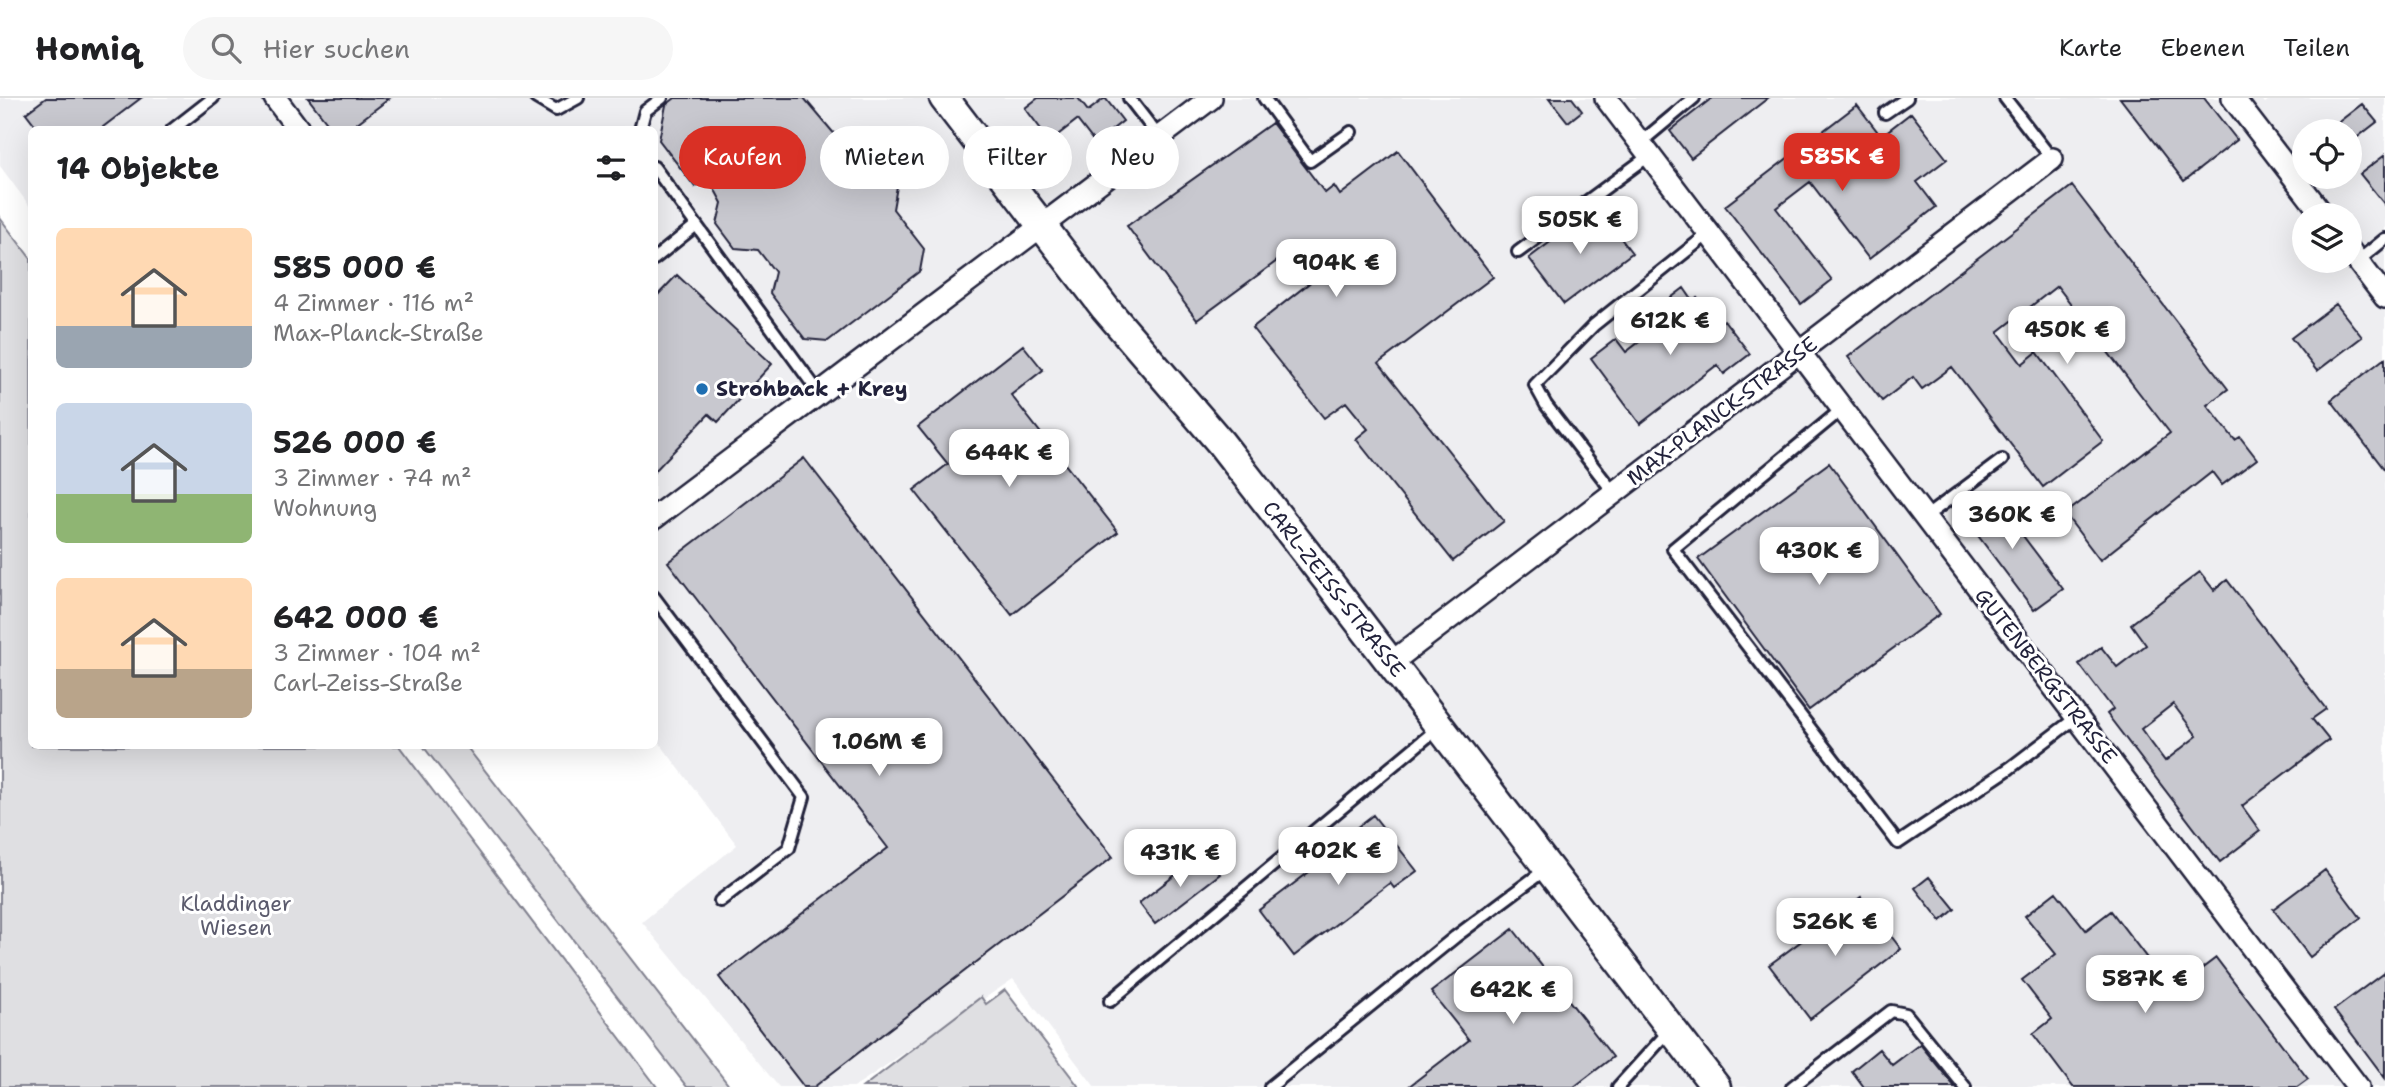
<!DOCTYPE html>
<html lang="de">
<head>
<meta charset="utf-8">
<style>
	:root { --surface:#fff; --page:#f6f6f6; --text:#202124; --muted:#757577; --line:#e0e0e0; --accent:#d93025 }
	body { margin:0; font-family:"Shantell Sans",sans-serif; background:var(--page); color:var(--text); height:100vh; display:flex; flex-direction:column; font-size:26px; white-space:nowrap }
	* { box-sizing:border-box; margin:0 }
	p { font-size:23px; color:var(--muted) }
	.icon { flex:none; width:38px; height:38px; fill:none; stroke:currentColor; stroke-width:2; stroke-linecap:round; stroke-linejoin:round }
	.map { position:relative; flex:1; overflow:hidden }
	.side { position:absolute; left:28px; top:28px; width:630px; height:623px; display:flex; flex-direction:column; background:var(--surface); border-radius:10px; box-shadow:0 7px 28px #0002 }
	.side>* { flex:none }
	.hud { position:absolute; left:679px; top:28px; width:665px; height:63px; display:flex; gap:14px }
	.buttons { position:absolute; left:2292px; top:21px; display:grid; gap:14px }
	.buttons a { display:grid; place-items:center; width:70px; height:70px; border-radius:50%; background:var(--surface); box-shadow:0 7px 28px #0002; font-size:35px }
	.price { position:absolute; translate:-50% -60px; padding:0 16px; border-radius:14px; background:#fff; color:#222; font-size:23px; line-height:46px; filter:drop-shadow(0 2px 4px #0008) }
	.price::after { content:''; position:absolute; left:50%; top:42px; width:21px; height:16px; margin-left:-10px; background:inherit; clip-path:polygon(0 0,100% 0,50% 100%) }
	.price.current { background:var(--accent); color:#fff }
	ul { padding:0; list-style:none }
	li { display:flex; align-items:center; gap:21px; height:175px; padding:0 28px }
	li span { display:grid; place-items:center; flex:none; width:196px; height:140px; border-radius:10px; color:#555 }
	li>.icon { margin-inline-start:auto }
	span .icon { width:84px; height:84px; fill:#fffc; stroke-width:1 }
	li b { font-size:30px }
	h2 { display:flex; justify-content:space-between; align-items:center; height:84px; padding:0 28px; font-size:30px }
	.chip { padding:0 24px; border-radius:32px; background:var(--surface); box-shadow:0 7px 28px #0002; font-size:24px; line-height:63px }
	.chip.current { background:var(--accent); color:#fff }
	header { display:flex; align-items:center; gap:42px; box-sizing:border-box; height:98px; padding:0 35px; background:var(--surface); border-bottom:2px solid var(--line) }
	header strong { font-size:33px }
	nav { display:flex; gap:38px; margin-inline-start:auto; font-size:24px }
	.search { width:490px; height:63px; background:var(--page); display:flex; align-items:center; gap:18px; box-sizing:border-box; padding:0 24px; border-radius:38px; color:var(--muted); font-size:26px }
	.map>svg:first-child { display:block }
	.built { fill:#eeeef1; fill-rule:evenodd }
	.green { fill:#dfdfe2; stroke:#80808e; stroke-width:2 }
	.building { fill:#c8c8cf; stroke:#22223b; stroke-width:2; fill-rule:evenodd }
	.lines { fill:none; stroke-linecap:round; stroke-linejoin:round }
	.service-casing { stroke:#22223b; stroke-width:16 }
	.minor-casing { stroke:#22223b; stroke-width:26 }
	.secondary-casing { stroke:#22223b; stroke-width:33 }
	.service { stroke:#fff; stroke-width:10 }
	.minor { stroke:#fff; stroke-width:21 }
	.secondary { stroke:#fff; stroke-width:28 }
	.poi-dot { fill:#1f6fb2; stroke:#fff; stroke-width:2.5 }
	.labels { text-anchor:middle; stroke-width:6; stroke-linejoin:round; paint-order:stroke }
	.poi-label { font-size:21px; font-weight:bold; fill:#22223b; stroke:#fff; text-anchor:start }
	.street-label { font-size:21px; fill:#22223b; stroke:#fff }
	.park-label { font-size:21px; fill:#5b5b6d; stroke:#fff }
</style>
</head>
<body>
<header>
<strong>Homiq</strong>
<div class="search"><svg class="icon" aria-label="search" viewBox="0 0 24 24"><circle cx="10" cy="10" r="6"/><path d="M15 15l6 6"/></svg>Hier suchen</div>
<nav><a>Karte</a><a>Ebenen</a><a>Teilen</a></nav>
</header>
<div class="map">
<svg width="2385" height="989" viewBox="0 0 2385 989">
	<rect width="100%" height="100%" fill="#fff"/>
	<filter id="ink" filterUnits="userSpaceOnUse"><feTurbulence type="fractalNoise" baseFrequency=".0143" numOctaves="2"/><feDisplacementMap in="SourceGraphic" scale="14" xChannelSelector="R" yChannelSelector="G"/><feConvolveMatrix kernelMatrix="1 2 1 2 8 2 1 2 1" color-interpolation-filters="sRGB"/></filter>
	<g filter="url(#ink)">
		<path class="built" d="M0,0H2261L2265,5L2272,0H2385V989H1095L1013,881L854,989H779L642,824L737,747L655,639L654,32H32L31,110L0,68ZM2305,33H2350V79H2305ZM2305,117H2350V163H2305Z"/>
		<path class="green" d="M0,120L31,161L32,648H399L657,989H0Z
			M423,648H466L730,989H687Z
			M1005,892L1079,989H863L981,899L986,906Z"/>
		<path class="building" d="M46,0H141L99,32H39L26,15Z
			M308,0H390L348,32H333Z
			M675,0H804L853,58L885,60L899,77L893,111L924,151L920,173L828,243L805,241L770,195L775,174L758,152L735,150L717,126L722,105L708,79L695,89L659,42L666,7Z
			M1038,0H1078L1088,13L1105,0L1123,23L1095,45L1077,22L1050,43L1025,10Z
			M1549,0H1572L1582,13L1568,24Z
			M1712,0H1768L1691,60L1670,33Z
			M2120,0H2204L2237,42L2184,83Z
			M2362,6L2377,24L2350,45V33H2327Z
			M1857,7L1881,38L1911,15L1947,61L1917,84L1936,109L1869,161L1810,84L1776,110L1832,182L1801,206L1725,108Z
			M1272,25L1325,95L1334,88L1340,97L1398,53L1493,179L1379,265L1504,423L1453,463L1356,341L1368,331L1346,304L1324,320L1252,230L1322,175L1300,146L1197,222L1127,128Z
			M2385,57V107L2360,76Z
			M2072,88L2228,291L2207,307L2235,342L2240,339L2257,361L2222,387L2212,374L2100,462L2065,416L2170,335L2057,188L1998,234L2022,266L2037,254L2103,343L2043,389L1952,269L1922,291L1913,279L1882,303L1848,259Z
			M1597,109L1632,155L1564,206L1529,160Z
			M677,177L772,266L718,324L709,316L654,374V201Z
			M1684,190L1693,203L1697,200L1718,226L1724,222L1750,256L1724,276L1717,267L1640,326L1591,260L1616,241L1626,254L1669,221L1659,209Z
			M2336,206L2362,239L2317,273L2291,240Z
			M1023,247L1043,272L1011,297L1118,434L1012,517L914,392L948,366L918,329Z
			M2385,260V372L2331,302Z
			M804,360L1113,759L814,989H804L719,879L888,750L668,464Z
			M1829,365L1940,516L1809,612L1698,461Z
			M1990,394L2063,491L2034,512L1961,415Z
			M2200,474L2214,492L2227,482L2326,611L2312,621L2329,642L2242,708L2260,733L2220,764L2107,616L2113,611L2079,566L2101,549L2117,569L2146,547L2131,526ZM2173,606L2197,638L2165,663L2141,631Z
			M1373,717L1417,773L1394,790L1390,785L1294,858L1259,812L1355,739L1351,734Z
			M1204,755L1220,776L1155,826L1139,805Z
			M2325,772L2361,820L2310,859L2273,811Z
			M1929,779L1955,811L1941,823L1915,790Z
			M2056,794L2086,832L2111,813L2172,893L2216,860L2308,981L2297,989H2073L2033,936L2052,921L2022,882L2056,856L2025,818Z
			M1861,799L1901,851L1810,921L1769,867Z
			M1513,831L1613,959L1574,989H1408L1469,942L1431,894Z
			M2385,874V980L2334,912Z
			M1920,946L1955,989H1864L1852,973L1879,951L1892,967Z"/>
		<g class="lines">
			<g class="service-casing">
				<path id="service" d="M536,0L556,12L578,0
					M1129,0L1159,39
					M1264,0L1310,63L1351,34
					M2005,0L2052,61
					M1885,15L1907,0
					M172,32L213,0
					M640,32L645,13L662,0
					M1640,45L1694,0
					M654,69L819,295
					M1518,154L1650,57
					M654,161L695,128
					M2358,163L2385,141
					M1841,312L1673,451L1898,745L2010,670L2077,619
					M1614,395L1546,307L1535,287L1594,227L1708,136
					M1924,420L2002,362
					M654,499L804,699L789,750L720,803
					M1110,903L1438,630
					M1270,989L1455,839L1546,771
					M1618,989L1670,932
					M1792,989L1891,913L1906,916L1965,989"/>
			</g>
			<g class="minor-casing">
				<path id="minor" d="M275,0L299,32
					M1606,0L2358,989
					M2233,0L2323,117
					M2350,153L2385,199
					M654,420L1211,0
					M1392,564L2052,61"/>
			</g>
			<g class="secondary-casing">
				<path id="secondary" d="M944,0L1105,210L1220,344L1308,457L1716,989"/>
			</g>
			<use href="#service" class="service"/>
			<use href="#minor" class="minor"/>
			<use href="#secondary" class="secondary"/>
		</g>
	</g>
	<circle class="poi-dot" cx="702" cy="291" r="7"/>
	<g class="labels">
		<g class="poi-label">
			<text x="716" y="298">Strohback + Krey</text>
		</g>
		<g class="street-label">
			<text transform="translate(1722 313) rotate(-37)" y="7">MAX-PLANCK-STRASSE</text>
			<text transform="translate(1334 491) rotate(52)" y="7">CARL-ZEISS-STRASSE</text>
			<text transform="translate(2046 578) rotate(52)" y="7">GUTENBERGSTRASSE</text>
		</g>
		<g class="park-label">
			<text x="236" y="813">Kladdinger<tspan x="236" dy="24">Wiesen</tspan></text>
		</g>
	</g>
</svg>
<div class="buttons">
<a><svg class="icon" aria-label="locate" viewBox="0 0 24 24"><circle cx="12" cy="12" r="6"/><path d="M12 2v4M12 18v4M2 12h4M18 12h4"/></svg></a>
<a><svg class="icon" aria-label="layers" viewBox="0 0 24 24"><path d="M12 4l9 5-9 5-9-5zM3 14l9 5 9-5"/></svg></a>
</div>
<b class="price current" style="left:1842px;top:95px">585K €</b>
<b class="price" style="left:1580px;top:158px">505K €</b>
<b class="price" style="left:1336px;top:201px">904K €</b>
<b class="price" style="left:1670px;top:259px">612K €</b>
<b class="price" style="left:2067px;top:268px">450K €</b>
<b class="price" style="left:1009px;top:391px">644K €</b>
<b class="price" style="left:2012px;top:453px">360K €</b>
<b class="price" style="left:1819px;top:489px">430K €</b>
<b class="price" style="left:879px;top:680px">1.06M €</b>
<b class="price" style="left:1338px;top:789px">402K €</b>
<b class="price" style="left:1180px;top:791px">431K €</b>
<b class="price" style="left:1835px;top:860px">526K €</b>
<b class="price" style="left:2145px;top:917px">587K €</b>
<b class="price" style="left:1513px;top:928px">642K €</b>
<div class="hud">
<a class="chip current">Kaufen</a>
<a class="chip">Mieten</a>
<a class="chip">Filter</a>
<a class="chip">Neu</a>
</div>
<section class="side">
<h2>14 Objekte<svg class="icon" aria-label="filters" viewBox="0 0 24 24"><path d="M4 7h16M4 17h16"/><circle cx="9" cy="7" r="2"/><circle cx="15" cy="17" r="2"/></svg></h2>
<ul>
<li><span style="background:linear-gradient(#ffd9b3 70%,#9aa5b1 0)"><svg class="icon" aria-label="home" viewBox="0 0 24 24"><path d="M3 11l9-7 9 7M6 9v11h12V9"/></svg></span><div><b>585 000 €</b><p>4 Zimmer · 116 m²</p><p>Max-Planck-Straße</p></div></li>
<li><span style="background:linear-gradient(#c9d6e8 65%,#8fb573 0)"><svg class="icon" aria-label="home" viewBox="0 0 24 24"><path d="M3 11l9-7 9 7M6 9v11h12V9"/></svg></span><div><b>526 000 €</b><p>3 Zimmer · 74 m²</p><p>Wohnung</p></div></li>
<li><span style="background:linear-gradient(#ffd9b3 65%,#b9a48a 0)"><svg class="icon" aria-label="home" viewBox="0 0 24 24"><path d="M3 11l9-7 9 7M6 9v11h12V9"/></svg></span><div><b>642 000 €</b><p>3 Zimmer · 104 m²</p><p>Carl-Zeiss-Straße</p></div></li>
</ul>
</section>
</div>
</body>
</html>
